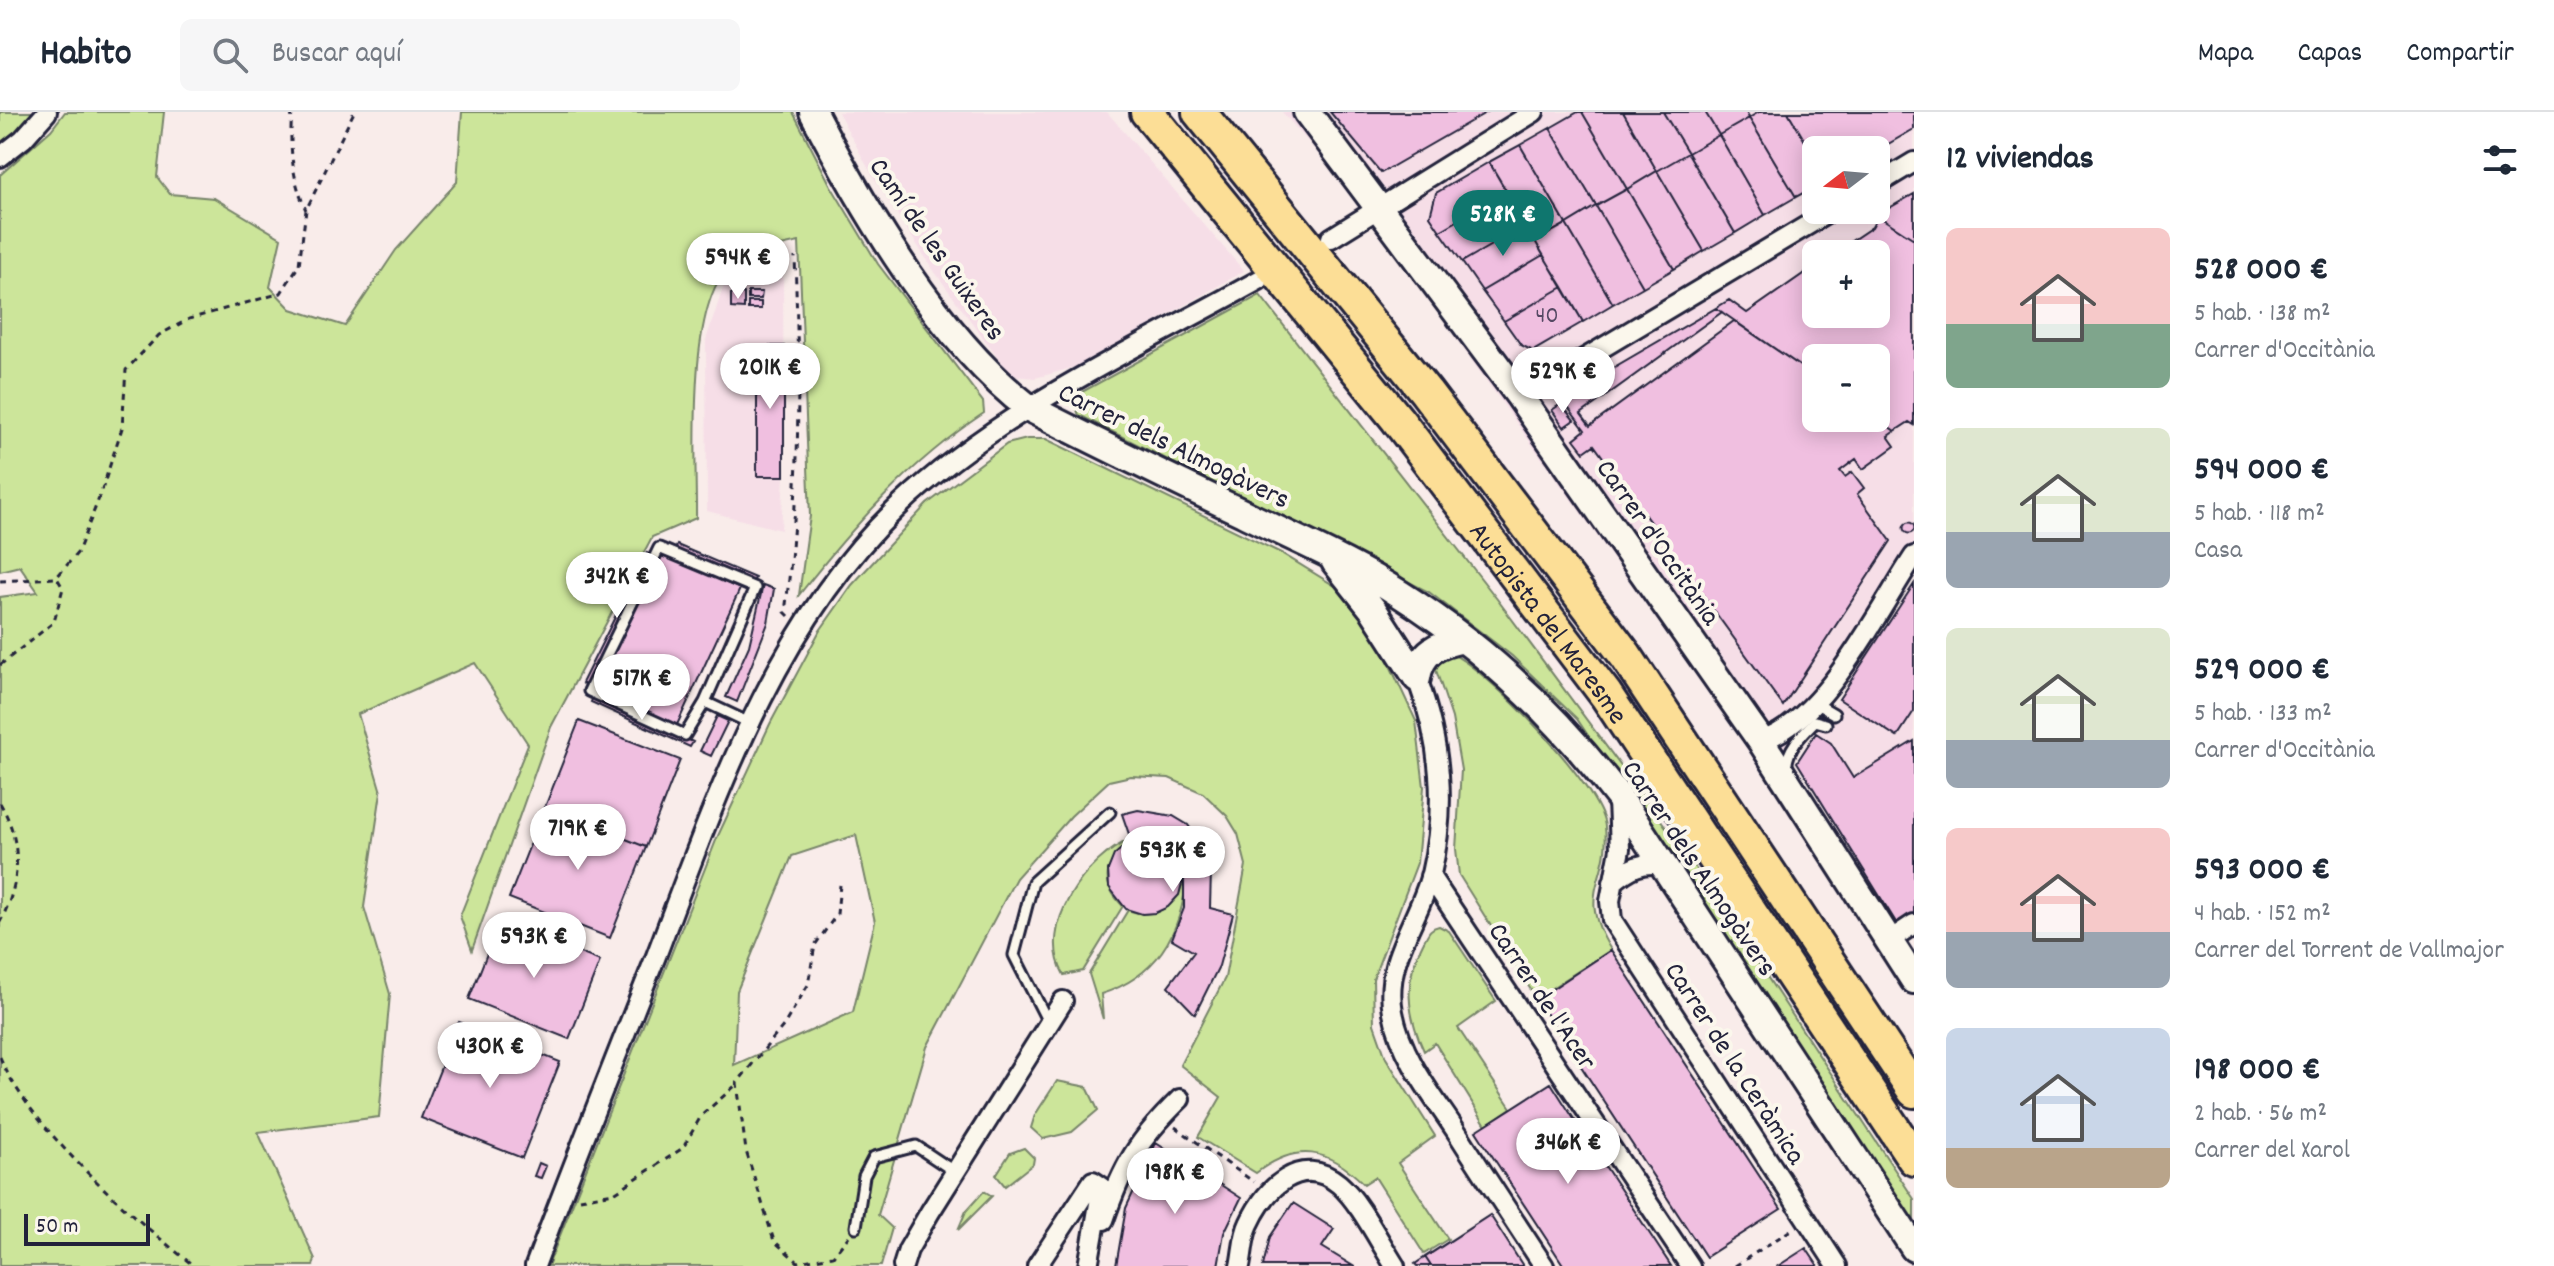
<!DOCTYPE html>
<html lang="es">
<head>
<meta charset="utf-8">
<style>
	:root { --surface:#fff; --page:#f6f6f7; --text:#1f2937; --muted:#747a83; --line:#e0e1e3; --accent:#0f766e }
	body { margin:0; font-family:Dekko,sans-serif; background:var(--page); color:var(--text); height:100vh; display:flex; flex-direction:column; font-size:30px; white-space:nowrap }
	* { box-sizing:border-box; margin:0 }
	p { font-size:26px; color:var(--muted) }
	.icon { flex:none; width:44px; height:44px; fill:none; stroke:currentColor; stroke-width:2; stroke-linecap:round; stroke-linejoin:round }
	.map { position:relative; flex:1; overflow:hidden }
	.panel { display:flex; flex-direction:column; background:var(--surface); width:640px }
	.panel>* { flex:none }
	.needle { width:52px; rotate:254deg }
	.controls { position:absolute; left:1802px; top:24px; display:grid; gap:16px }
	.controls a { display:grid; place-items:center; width:88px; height:88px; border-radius:12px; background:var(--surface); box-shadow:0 4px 20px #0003; font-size:40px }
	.scale { position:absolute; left:24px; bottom:20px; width:126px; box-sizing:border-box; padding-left:8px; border:4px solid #22223b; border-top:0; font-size:22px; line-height:28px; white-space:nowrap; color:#22223b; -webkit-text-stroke:6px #fbf7ec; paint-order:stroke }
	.price { position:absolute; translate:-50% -68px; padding:0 18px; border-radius:28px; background:#fff; color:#222; font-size:26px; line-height:52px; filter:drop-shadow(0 2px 4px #0008) }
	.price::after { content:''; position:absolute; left:50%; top:48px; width:24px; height:18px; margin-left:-12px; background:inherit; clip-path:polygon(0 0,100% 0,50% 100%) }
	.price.on { background:var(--accent); color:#fff }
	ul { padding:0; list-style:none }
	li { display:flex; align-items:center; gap:24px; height:200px; padding:0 32px }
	li span { display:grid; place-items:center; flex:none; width:224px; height:160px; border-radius:12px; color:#555 }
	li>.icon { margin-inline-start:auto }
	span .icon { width:96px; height:96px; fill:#fffc; stroke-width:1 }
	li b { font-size:34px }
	h2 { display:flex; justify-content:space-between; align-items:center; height:96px; padding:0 32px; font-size:34px }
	header { display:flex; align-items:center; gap:48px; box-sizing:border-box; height:112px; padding:0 40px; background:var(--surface); border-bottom:2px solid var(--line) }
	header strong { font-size:38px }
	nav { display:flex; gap:44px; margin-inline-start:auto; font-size:28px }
	.search { width:560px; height:72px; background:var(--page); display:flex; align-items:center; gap:20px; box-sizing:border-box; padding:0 28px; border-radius:12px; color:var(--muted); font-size:30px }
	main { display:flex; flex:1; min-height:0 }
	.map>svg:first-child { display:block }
	.built { fill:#f6dee7; fill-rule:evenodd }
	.green { fill:#cce59a; stroke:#77846a; stroke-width:2; fill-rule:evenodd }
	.building { fill:#f0bfe0; stroke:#22223b; stroke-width:2 }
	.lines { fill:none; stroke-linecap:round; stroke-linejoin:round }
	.lane-casing { stroke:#22223b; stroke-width:15 }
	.street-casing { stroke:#22223b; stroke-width:24 }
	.secondary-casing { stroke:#22223b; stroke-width:32 }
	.highway-casing { stroke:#22223b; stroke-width:38 }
	.path { stroke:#22223b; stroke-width:3; stroke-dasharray:6 6; stroke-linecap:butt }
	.lane { stroke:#fbf7ec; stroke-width:9 }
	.street { stroke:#fbf7ec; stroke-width:18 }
	.secondary { stroke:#fbf7ec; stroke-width:26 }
	.highway { stroke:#fcde96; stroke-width:32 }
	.labels { text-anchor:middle; stroke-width:8; stroke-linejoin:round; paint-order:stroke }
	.number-label { font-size:24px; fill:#564964 }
	.street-label { font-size:28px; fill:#22223b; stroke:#fbf7ec }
</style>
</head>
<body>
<header>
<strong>Habito</strong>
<div class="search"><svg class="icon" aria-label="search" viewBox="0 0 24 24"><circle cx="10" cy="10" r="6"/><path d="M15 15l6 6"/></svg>Buscar aquí</div>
<nav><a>Mapa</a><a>Capas</a><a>Compartir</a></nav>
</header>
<main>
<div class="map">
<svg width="1914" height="1154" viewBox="0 0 1914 1154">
	<rect width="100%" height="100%" fill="#f9ecea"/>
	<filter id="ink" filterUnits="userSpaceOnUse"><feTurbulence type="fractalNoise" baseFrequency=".0125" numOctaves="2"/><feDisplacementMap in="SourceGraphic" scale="16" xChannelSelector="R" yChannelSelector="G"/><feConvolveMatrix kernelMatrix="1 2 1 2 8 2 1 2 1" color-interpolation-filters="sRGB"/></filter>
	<g filter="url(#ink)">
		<path class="built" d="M838,0H1107L1244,159L1079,254L1035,266L1016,264L1008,260L934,159L873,65Z
			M1282,0H1914V440L1768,663L1345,71ZM1816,38H1876V98H1816ZM1816,142H1876V202H1816ZM1816,246H1876V306H1816Z
			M783,154L784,364L781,418L707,399L706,228L724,173L735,156Z
			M1914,472V795L1800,647Z"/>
		<path class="green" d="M0,0H37L22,18L0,33Z
			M65,0H164L157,65L170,82L214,86L281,126L270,175L291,197L345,214L396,138L457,70L462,0H793L831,74L878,152L983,290L984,301C909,351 854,413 799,483L810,404L799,130C781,134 751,140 735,150C684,183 697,349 696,406L652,425L551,615L472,838L460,804L528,632L475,551L358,602L381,680L364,795L390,882L379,1005L258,1020L315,1147L313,1154H0V485L38,480L20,454L0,459V63L51,18Z
			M1260,183L1497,487L1686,742L1914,1087V1114L1577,607L1512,544L1429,480L1079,303L1074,291L1080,281Z
			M1027,327H1046L1281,441L1343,479L1382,536L1416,609L1424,675L1417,751L1373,867L1374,912L1386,946L1435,1024L1398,1051L1448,1127L1424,1142L1375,1065L1364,1072C1328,1036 1297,1030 1256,1061L1198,1025L1221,985L1180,953L1225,866L1246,753L1238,722L1227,704L1203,681L1169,666L1131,664L1109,669L1071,704L1016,766L927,935L878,1103L892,1116L881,1154H548L717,726L770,612L819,520L852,473L927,392L1007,332ZM856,723L875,810L853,900L734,953L737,879L792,744Z
			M1452,542C1489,559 1602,676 1605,715C1611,770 1574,778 1611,838L1536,886L1459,763L1456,737L1461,658L1452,606L1436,558L1441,545Z
			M1131,727C1111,749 1094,765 1123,794L1083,859L1064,863C1036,814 1086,746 1131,727Z
			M1183,760H1187C1183,817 1159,864 1101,882L1103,907L1089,862L1128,798C1157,809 1184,791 1183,760Z
			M1439,814L1449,819L1496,889L1458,916L1511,996L1486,1013L1435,931L1424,939C1407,902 1403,868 1423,831C1428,822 1429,816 1439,814Z
			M1057,969L1087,975L1098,998L1072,1020L1043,1027L1031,1016L1035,1003Z
			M1024,1036L1034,1046L1033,1052L1005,1074L996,1063L1010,1041Z
			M984,1079L992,1084L958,1118L966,1099Z"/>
		<path class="building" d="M1330,0H1487L1381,61Z
			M1578,0H1582L1627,77L1596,94L1550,16Z
			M1582,0H1623L1657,59L1627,77Z
			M1623,0H1663L1688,41L1657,59Z
			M1663,0H1705L1719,23L1688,41Z
			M1705,0H1746L1749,6L1719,23Z
			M1759,0H1788L1816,48V74L1796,85L1749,6Z
			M1788,0H1914V17L1876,39L1816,38V48Z
			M1749,6L1796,85L1765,103L1719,23Z
			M1550,16L1596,94L1566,112L1520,33Z
			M1719,23L1765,103L1735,121L1688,41Z
			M1520,33L1566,112L1535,129L1489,50Z
			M1688,41L1735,121L1704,139L1657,59Z
			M1489,50L1507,80L1440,119L1430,104L1436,81Z
			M1657,59L1704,139L1674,157L1627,77Z
			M1627,77L1674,157L1643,175L1596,94Z
			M1507,80L1526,113L1462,150L1440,119Z
			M1914,82V127L1877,103Z
			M1596,94L1643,175L1613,192L1566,112Z
			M1878,104L1914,127V313L1909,310L1895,319L1876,306V246H1816V265L1716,196L1729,188L1747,201L1816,153V202H1876V142H1832L1872,115Z
			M1566,112L1613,192L1583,210L1535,129Z
			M1526,113L1543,143L1482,179L1462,150Z
			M1543,143L1563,175L1504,209L1482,179Z
			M736,161H742V177H736Z
			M1563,175L1583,210L1533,239L1521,233L1504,209Z
			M748,180H762L761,187H748Z
			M744,181V197L731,196V182Z
			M748,190H761V197H748Z
			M1716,196L1722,200L1581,302L1590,314L1734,209L1816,265V306H1876L1895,319L1888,324L1895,334L1863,357L1856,347L1840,359L1845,365L1852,360L1864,376L1857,382L1891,429L1783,594L1594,333L1584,340L1574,327L1585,318L1561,286Z
			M757,234H784V364H757Z
			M1561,292L1574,308L1564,315L1552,298Z
			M1903.5 416a5.5 5.5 0 1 1 11 0a5.5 5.5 0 1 1-11 0Z
			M677,433L755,466L753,471L675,438Z
			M647,441L652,444L587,574L582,571Z
			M661,441L740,477L676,615L597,578Z
			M1914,472V599L1897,625L1839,587Z
			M763,473L774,477L768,511L737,590L726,585L749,534Z
			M593,585L693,630L690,635L591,590Z
			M717,604L728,609L711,644L700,639Z
			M579,609L680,648L646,735L545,695Z
			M1816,621L1831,631L1853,666L1914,629V801L1897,812L1797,650Z
			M545,695L646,735L610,826L509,786Z
			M1138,698L1173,704L1188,713L1207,741L1211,758L1210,796L1233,802L1219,854L1195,902L1168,874L1194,840L1172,827L1184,796V749L1181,751L1183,767L1179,783L1168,795L1155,801L1142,802L1126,797L1109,775L1108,758L1114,743L1127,732L1141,727V723L1130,725L1122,702Z
			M500,809L600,849L569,927L469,887Z
			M1611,838L1781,1097L1706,1145L1537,887Z
			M459,910L560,950L522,1046L421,1006Z
			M1551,971L1574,1007L1671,1154H1564L1485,1033L1476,1019Z
			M1156,1031L1241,1086L1224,1121L1218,1154H1116L1126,1096Z
			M539,1051L546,1054L541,1066L534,1064Z
			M1293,1091L1334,1117L1322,1135L1353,1154H1263L1270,1125Z
			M1490,1103L1523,1154H1431L1425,1145Z
			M1490,1103L1523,1154H1417L1415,1152Z
			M1806,1136L1818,1154H1778Z"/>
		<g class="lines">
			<g class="lane-casing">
				<path id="lane" d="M659,436L755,476L705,590L685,623L589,579Z
					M705,590L752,612
					M1817,592L1834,602
					M1787,656C1785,639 1803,621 1815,609L1826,612
					M1049,912L1014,843L1033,770L1110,700
					M856,1115L864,1064L874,1045L916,1034L955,1060"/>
			</g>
			<g class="street-casing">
				<path id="street" d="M0,45L23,27L47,0
					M1876,73L1914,50
					M1331,126L1534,0
					M1520,285L1833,98
					M1417,566C1441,631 1447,694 1431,762C1419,809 1383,848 1393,900C1401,945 1433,984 1458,1022C1486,1066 1515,1110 1544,1154
					M1761,629C1825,608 1877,500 1914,444
					M1618,688L1620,737L1610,789L1612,808L1837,1154
					M1430,764L1690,1154
					M1613,770C1629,756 1642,749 1663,753
					M1890,828L1914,812
					M1104,1108C1123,1053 1138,1028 1180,987
					M535,1154C574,1050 615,947 656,844C715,689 774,514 897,396C1000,298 1135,237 1259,168
					M903,1154L908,1138L930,1100L1063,889
					M1037,1154L1093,1069L1102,1075L1088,1154
					M1240,1154C1243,1141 1243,1124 1249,1112C1265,1077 1301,1040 1339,1072C1359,1089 1380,1131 1395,1154"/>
			</g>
			<g class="secondary-casing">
				<path id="secondary" d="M813,0C865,100 940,228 1029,296C1100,332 1171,367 1243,401C1295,427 1351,450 1400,482C1485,536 1557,604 1618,684L1914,1136
					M1307,0L1520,285L1761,629L1914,868
					M1335,450L1374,499L1417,566
					M1417,566C1421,539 1438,532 1464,527"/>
			</g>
			<g class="highway-casing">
				<g id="highway">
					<path id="s1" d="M1147,0L1397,307L1606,583L1914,1047"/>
					<path d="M1199,0L1426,280L1626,544L1914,979"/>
				</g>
			</g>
			<path class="path" d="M292,0C289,33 292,68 306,98
				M0,469L56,466L78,440L101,381L122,316L126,258L159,223L189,207L281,181L299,153L306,98L354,0
				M789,504L785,500C801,381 799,264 795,145
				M0,553L54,510L63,476L57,466
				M0,691C23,730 21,771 0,810
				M840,773L837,802L815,833L808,873L784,913L737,971L746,1039L774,1129L798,1150L833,1144L849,1124
				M0,945C29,1016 134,1107 194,1154
				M1175,1015L1254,1070
				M580,1087L614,1081L683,1036L701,1004L736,973
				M1735,1154L1794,1116"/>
			<use href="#lane" class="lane"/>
			<use href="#street" class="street"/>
			<use href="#secondary" class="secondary"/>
			<use href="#highway" class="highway"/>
		</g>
	</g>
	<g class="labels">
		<g class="number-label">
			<text x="1547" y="210">40</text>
		</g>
		<g class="street-label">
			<text transform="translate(939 136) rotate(55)" y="10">Camí de les Guixeres</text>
			<text transform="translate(1175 332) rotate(26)" y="10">Carrer dels Almogàvers</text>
			<text transform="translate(1660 429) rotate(55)" y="10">Carrer d'Occitània</text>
			<text dy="10" stroke="none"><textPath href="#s1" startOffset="650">Autopista del Maresme</textPath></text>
			<text transform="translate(1701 755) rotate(56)" y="10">Carrer dels Almogàvers</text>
			<text transform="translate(1544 883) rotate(56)" y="10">Carrer de l'Acer</text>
			<text transform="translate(1737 950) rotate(57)" y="10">Carrer de la Ceràmica</text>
		</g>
	</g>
</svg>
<div class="controls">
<a><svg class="needle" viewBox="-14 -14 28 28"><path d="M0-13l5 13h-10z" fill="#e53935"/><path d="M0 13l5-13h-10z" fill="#747a83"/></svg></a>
<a>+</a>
<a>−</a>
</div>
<div class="scale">50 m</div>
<b class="price on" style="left:1503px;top:146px">528K €</b>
<b class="price" style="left:738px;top:189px">594K €</b>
<b class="price" style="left:770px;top:299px">201K €</b>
<b class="price" style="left:1563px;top:303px">529K €</b>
<b class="price" style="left:617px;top:508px">342K €</b>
<b class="price" style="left:642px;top:610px">517K €</b>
<b class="price" style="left:578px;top:760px">719K €</b>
<b class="price" style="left:1173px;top:782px">593K €</b>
<b class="price" style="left:534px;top:868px">593K €</b>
<b class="price" style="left:490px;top:978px">430K €</b>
<b class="price" style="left:1568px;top:1074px">346K €</b>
<b class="price" style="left:1175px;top:1104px">198K €</b>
</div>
<section class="panel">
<h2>12 viviendas<svg class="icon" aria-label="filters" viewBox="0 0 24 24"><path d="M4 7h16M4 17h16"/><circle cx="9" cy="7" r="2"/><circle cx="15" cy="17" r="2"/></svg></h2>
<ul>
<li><span style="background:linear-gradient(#f6c9c9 60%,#7fa58c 0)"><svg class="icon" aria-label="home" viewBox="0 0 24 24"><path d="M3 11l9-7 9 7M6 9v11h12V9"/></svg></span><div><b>528 000 €</b><p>5 hab. · 138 m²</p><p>Carrer d'Occitània</p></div></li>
<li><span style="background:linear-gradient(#dfe7d0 65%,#9aa5b1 0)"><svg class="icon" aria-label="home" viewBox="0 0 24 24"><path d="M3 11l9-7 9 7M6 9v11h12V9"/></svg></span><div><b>594 000 €</b><p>5 hab. · 118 m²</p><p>Casa</p></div></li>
<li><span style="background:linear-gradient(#dfe7d0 70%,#9aa5b1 0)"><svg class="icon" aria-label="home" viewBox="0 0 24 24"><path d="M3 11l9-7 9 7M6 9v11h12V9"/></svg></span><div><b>529 000 €</b><p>5 hab. · 133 m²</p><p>Carrer d'Occitània</p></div></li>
<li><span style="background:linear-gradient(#f6c9c9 65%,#9aa5b1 0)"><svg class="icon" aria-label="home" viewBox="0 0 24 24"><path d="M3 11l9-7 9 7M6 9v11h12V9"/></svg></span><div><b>593 000 €</b><p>4 hab. · 152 m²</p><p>Carrer del Torrent de Vallmajor</p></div></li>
<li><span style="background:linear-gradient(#c9d6e8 75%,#b9a48a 0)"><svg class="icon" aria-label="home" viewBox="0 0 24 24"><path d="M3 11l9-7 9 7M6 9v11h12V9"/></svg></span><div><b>198 000 €</b><p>2 hab. · 56 m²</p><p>Carrer del Xarol</p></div></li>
</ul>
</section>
</main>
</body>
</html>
